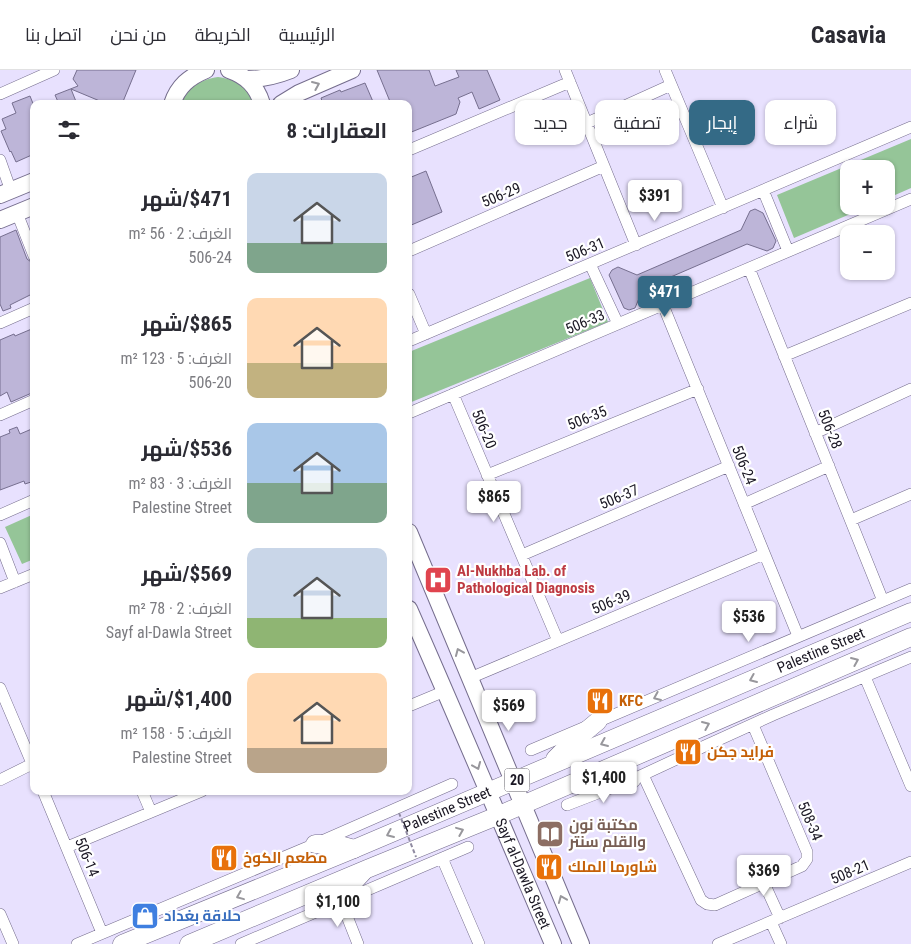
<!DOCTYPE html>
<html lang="ar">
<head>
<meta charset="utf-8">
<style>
	:root { --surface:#fff; --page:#f7f7f7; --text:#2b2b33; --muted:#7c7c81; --line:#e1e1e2; --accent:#346a86 }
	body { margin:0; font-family:"Roboto Condensed",Cairo,sans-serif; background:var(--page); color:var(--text); direction:rtl; height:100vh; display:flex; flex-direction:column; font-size:19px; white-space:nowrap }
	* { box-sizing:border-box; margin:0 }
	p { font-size:16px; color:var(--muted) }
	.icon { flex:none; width:28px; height:28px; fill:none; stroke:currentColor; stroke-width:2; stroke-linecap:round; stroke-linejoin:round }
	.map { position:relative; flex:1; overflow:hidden; direction:ltr }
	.side { position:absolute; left:30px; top:30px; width:382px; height:695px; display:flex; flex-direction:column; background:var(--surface); border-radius:10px; box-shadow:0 1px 4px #0004; direction:rtl }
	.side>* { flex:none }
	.banner { position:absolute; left:428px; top:30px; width:408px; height:45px; direction:rtl; display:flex; gap:10px }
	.buttons { position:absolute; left:840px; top:90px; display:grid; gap:10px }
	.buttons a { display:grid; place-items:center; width:55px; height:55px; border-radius:10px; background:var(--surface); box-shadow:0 1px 4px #0004; font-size:25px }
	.price { position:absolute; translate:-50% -42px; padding:0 11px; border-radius:5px; background:#fff; color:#222; font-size:16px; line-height:32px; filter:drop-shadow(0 1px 2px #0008) }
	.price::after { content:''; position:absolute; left:50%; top:30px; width:15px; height:11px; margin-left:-8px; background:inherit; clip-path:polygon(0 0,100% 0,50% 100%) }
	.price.current { background:var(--accent); color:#fff }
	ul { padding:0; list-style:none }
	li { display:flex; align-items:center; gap:15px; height:125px; padding:0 25px }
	li span { display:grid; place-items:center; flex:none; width:140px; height:100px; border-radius:10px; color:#555 }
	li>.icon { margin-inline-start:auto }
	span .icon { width:60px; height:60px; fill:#fffc; stroke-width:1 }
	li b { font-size:21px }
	h2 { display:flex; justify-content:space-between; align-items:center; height:60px; padding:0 25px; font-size:21px }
	.pill { padding:0 18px; border-radius:10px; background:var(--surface); box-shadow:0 1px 4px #0004; font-size:18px; line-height:45px }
	.pill.current { background:var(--accent); color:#fff }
	header { display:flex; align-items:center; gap:30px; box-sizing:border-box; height:70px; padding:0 25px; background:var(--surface); border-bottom:1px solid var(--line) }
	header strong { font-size:24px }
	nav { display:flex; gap:28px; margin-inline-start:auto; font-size:18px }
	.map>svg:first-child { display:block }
	.green { fill:#95c598 }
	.building { fill:#bdb5d8; stroke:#766f8f }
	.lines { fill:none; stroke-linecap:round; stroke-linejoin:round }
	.street-casing { stroke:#756d8d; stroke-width:12 }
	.secondary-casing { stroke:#756d8d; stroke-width:18 }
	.primary-casing { stroke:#756d8d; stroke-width:19 }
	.street { stroke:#fff; stroke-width:11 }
	.secondary { stroke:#fff; stroke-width:16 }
	.primary { stroke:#fff; stroke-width:18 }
	.path-bridge { stroke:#908ba1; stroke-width:2; stroke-dasharray:4 2.5; stroke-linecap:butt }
	.oneway { stroke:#98979c }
	.labels { text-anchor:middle; stroke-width:4.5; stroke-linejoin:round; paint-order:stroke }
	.shield { fill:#fff; stroke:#5f5d65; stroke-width:1 }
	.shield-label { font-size:14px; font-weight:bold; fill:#1a1723 }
	.street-label { font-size:15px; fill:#1a1723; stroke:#fff }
	.health-label { font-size:15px; font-weight:bold; fill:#be3a42; stroke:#fff; text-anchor:start }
	.food-label { font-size:15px; font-weight:bold; fill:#c56008; stroke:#fff; text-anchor:start }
	.education-label { font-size:15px; font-weight:bold; fill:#785e54; stroke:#fff; text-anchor:start }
	.shop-label { font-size:15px; font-weight:bold; fill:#366cbe; stroke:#fff; text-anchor:start }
</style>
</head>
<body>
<header>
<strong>Casavia</strong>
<nav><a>الرئيسية</a><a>الخريطة</a><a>من نحن</a><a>اتصل بنا</a></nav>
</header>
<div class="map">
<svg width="911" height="874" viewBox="0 0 911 874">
	<rect width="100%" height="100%" fill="#e8e1fe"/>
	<path class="green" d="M218,7C237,10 247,15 254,34H181C189,16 200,10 218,7Z
		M911,69V118L886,129V99H849V136H869L794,168L777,125Z
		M590,208L608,252L409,333V282Z
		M34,444V489L22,494L5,457Z"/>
	<path class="building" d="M77,0H136L122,34H107L71,19L77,34H59L55,25L78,16L73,9Z
		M377,0H429L435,16L459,7L456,0H487L500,30L479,39L472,22L458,28L460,32L456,44L409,63V34H391Z
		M365,13L374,34H323L321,28L340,20L341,22Z
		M30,26L34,36V84L16,92L11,81L10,82L1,61L6,59L2,49L16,43L12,33Z
		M426,101L442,142L409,156V108Z
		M755,139L763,143L776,171L773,178L767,181L747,174L643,219L635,238L629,240L624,238L609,205L612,200L618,197L637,205L741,160L750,141Z
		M16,160L27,189L34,194V205L31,207L34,213V223L10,235L11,238L3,241L0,234V167Z
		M34,258V322L11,332L7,322L0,326V270L14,264L15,266Z
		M17,357L20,364L34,358V411L25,414L24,411L0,420V367L10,363L9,360Z"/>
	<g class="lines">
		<g class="street-casing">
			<path id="street" d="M565,0L636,175
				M665,0L723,138
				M0,24L54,0
				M587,53L671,15
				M409,80L570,12
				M0,90L11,121
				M763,120L788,181
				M17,143L34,186
				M409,181L604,96
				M590,194L618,254
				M749,198L883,531
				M409,224L426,264
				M663,235L798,566
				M0,253L34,238
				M409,271L911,57
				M784,286L911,233
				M453,324L558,571
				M409,343L911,129
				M0,345L34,330
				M815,363L911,319
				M487,405L698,319
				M744,434L829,396
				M0,445L34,430
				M851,450L911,424
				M0,473L15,512
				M522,485L729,396
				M0,518L34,504
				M865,607L911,716
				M470,608L764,484
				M0,618L34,698
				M409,636L445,621
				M531,680L911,519
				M643,705L701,830L707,834L715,835L802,796L807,789V782L753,655
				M638,707L696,680L773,645L911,587
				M0,710L32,694
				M43,721L102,863
				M142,721L151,742
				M567,735L616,716
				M67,777L202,721
				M442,788L479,874
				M764,813L780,848
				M341,831L358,874
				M0,844L13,874
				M771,852L781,874
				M77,874L315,774L452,714
				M241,874L468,777
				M718,874L911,792"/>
		</g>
		<g class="secondary-casing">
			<g id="secondary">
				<path d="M229,0C246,6 257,16 262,34"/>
				<path d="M247,9C263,9 276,6 291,0"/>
				<path d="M172,34C178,16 189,7 206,0"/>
				<path d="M281,34L299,23L352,0"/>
				<path d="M0,125L34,111"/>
				<path d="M0,150L34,136"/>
				<path d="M409,462L581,874"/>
				<path id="s1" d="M409,539C458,650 505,762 553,874"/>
			</g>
		</g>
		<g class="primary-casing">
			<g id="primary">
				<path d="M555,689L568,676L598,651"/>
				<path d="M584,712H613L632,709"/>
				<path d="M315,774H336L354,779"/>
				<path d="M341,831L350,816L363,802"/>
				<path id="s2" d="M122,874L354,779L911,542"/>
				<path d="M189,874L367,799L497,746L911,567"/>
			</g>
		</g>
		<use href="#street" class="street"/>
		<use href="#secondary" class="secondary"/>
		<use href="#primary" class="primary"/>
		<path class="path-bridge" d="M399,743L416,787"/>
	</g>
	<defs><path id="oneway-chevron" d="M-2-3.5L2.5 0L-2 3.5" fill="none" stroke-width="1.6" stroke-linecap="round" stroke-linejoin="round" transform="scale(1.25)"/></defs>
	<g class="oneway">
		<use href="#oneway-chevron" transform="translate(316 15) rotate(-23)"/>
		<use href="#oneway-chevron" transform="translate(459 582) rotate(-113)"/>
		<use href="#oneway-chevron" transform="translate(855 591) rotate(-23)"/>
		<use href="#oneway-chevron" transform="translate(753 609) rotate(157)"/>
		<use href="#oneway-chevron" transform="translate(657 627) rotate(157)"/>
		<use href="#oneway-chevron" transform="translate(706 655) rotate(-23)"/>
		<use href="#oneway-chevron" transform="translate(604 673) rotate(157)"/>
		<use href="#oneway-chevron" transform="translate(477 696) rotate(67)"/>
		<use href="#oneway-chevron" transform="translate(460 761) rotate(-22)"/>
		<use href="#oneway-chevron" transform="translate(390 764) rotate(157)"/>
		<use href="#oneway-chevron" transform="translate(240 826) rotate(158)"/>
		<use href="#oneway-chevron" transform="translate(562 829) rotate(-112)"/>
	</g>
	<defs>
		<g id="hospital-square" transform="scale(1.4375)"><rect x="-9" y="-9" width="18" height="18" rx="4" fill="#e0444e" stroke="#fff"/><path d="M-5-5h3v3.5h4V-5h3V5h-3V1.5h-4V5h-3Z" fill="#fff"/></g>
		<g id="restaurant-square" transform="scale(1.4375)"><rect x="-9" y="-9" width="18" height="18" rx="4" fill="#e8710a" stroke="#fff"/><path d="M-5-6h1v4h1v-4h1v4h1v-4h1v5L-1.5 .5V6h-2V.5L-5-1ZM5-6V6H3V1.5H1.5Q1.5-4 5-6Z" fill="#fff"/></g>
		<g id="library-square" transform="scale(1.4375)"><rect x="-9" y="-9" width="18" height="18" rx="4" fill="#8d6e63" stroke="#fff"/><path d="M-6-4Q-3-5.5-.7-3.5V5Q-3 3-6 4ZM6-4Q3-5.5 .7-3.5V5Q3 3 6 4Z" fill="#fff"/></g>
		<g id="shop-square" transform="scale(1.4375)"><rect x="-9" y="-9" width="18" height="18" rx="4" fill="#3f7fe0" stroke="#fff"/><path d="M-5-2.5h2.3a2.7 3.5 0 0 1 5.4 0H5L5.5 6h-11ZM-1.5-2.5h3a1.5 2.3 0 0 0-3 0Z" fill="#fff"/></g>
	</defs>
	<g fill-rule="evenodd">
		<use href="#hospital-square" x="438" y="510"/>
		<use href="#restaurant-square" x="600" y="631"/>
		<use href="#restaurant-square" x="688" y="682"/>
		<use href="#library-square" x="550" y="764"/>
		<use href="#restaurant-square" x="224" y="788"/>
		<use href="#restaurant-square" x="549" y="797"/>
		<use href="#shop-square" x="145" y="846"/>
	</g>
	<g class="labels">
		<rect class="shield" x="504.5" y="698.5" width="25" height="23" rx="4"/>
		<g class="shield-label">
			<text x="517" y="715">20</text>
		</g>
		<g class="street-label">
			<text transform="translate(501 125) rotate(-23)" y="5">506-29</text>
			<text transform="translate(585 180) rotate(-23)" y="5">506-31</text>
			<text transform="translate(585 252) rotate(-23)" y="5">506-33</text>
			<text transform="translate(587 348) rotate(-22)" y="5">506-35</text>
			<text transform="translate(484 359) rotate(67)" y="5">506-20</text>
			<text transform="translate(830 359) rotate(68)" y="5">506-28</text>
			<text transform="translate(744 395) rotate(68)" y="5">506-24</text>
			<text transform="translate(619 427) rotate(-23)" y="5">506-37</text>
			<text transform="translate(611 532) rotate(-23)" y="5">506-39</text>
			<text dy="5" stroke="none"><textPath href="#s2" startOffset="758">Palestine Street</textPath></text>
			<text dy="5" stroke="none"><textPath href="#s2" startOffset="352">Palestine Street</textPath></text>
			<text transform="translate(810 751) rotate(67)" y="5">508-34</text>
			<text transform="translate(87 787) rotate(68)" y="5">506-14</text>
			<text transform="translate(850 802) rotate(-23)" y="5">508-21</text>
			<text dy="5" stroke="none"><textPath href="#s1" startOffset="288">Sayf al-Dawla Street</textPath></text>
		</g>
		<g class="health-label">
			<text x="457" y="506">Al-Nukhba Lab. of<tspan x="457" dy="17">Pathological Diagnosis</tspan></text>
		</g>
		<g class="food-label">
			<text x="619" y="636">KFC</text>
			<text x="707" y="687">فرايد جكن</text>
			<text x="243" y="793">مطعم الكوخ</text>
			<text x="568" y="802">شاورما الملك</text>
		</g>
		<g class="education-label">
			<text x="569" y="760">مكتبة نون<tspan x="569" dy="17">والقلم سنتر</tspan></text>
		</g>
		<g class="shop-label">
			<text x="164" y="851">حلاقة بغداد</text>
		</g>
	</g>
</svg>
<div class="buttons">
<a>+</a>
<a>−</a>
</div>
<b class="price" style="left:655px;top:152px">$391</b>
<b class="price current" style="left:665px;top:248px">$471</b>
<b class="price" style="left:494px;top:453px">$865</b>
<b class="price" style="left:749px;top:573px">$536</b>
<b class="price" style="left:509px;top:662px">$569</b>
<b class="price" style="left:604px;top:734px">$1,400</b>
<b class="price" style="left:764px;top:827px">$369</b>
<b class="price" style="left:338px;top:858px">$1,100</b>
<div class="banner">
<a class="pill">شراء</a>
<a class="pill current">إيجار</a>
<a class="pill">تصفية</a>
<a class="pill">جديد</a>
</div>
<section class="side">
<h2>العقارات: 8<svg class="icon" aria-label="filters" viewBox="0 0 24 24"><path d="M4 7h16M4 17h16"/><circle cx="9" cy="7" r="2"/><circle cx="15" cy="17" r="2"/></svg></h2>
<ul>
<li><span style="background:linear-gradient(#c9d6e8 70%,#7fa58c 0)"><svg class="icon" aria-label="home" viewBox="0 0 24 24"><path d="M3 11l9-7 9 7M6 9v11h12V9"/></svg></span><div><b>$471/شهر</b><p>الغرف: 2 · 56 m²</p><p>506-24</p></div></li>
<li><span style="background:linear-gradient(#ffd9b3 65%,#c2b280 0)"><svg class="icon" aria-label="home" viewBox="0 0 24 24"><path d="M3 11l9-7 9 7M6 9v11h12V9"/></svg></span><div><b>$865/شهر</b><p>الغرف: 5 · 123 m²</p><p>506-20</p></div></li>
<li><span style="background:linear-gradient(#a9c7e8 60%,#7fa58c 0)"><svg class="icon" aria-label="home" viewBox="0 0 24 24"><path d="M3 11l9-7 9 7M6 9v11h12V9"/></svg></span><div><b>$536/شهر</b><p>الغرف: 3 · 83 m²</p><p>Palestine Street</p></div></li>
<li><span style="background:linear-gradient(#c9d6e8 70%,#8fb573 0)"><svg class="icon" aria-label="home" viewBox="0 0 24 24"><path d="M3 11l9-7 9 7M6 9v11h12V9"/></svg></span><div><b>$569/شهر</b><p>الغرف: 2 · 78 m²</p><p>Sayf al-Dawla Street</p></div></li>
<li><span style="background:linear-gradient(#ffd9b3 75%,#b9a48a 0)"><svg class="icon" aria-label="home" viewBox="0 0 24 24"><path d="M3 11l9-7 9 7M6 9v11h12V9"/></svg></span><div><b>$1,400/شهر</b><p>الغرف: 5 · 158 m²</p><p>Palestine Street</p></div></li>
</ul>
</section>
</div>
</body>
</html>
